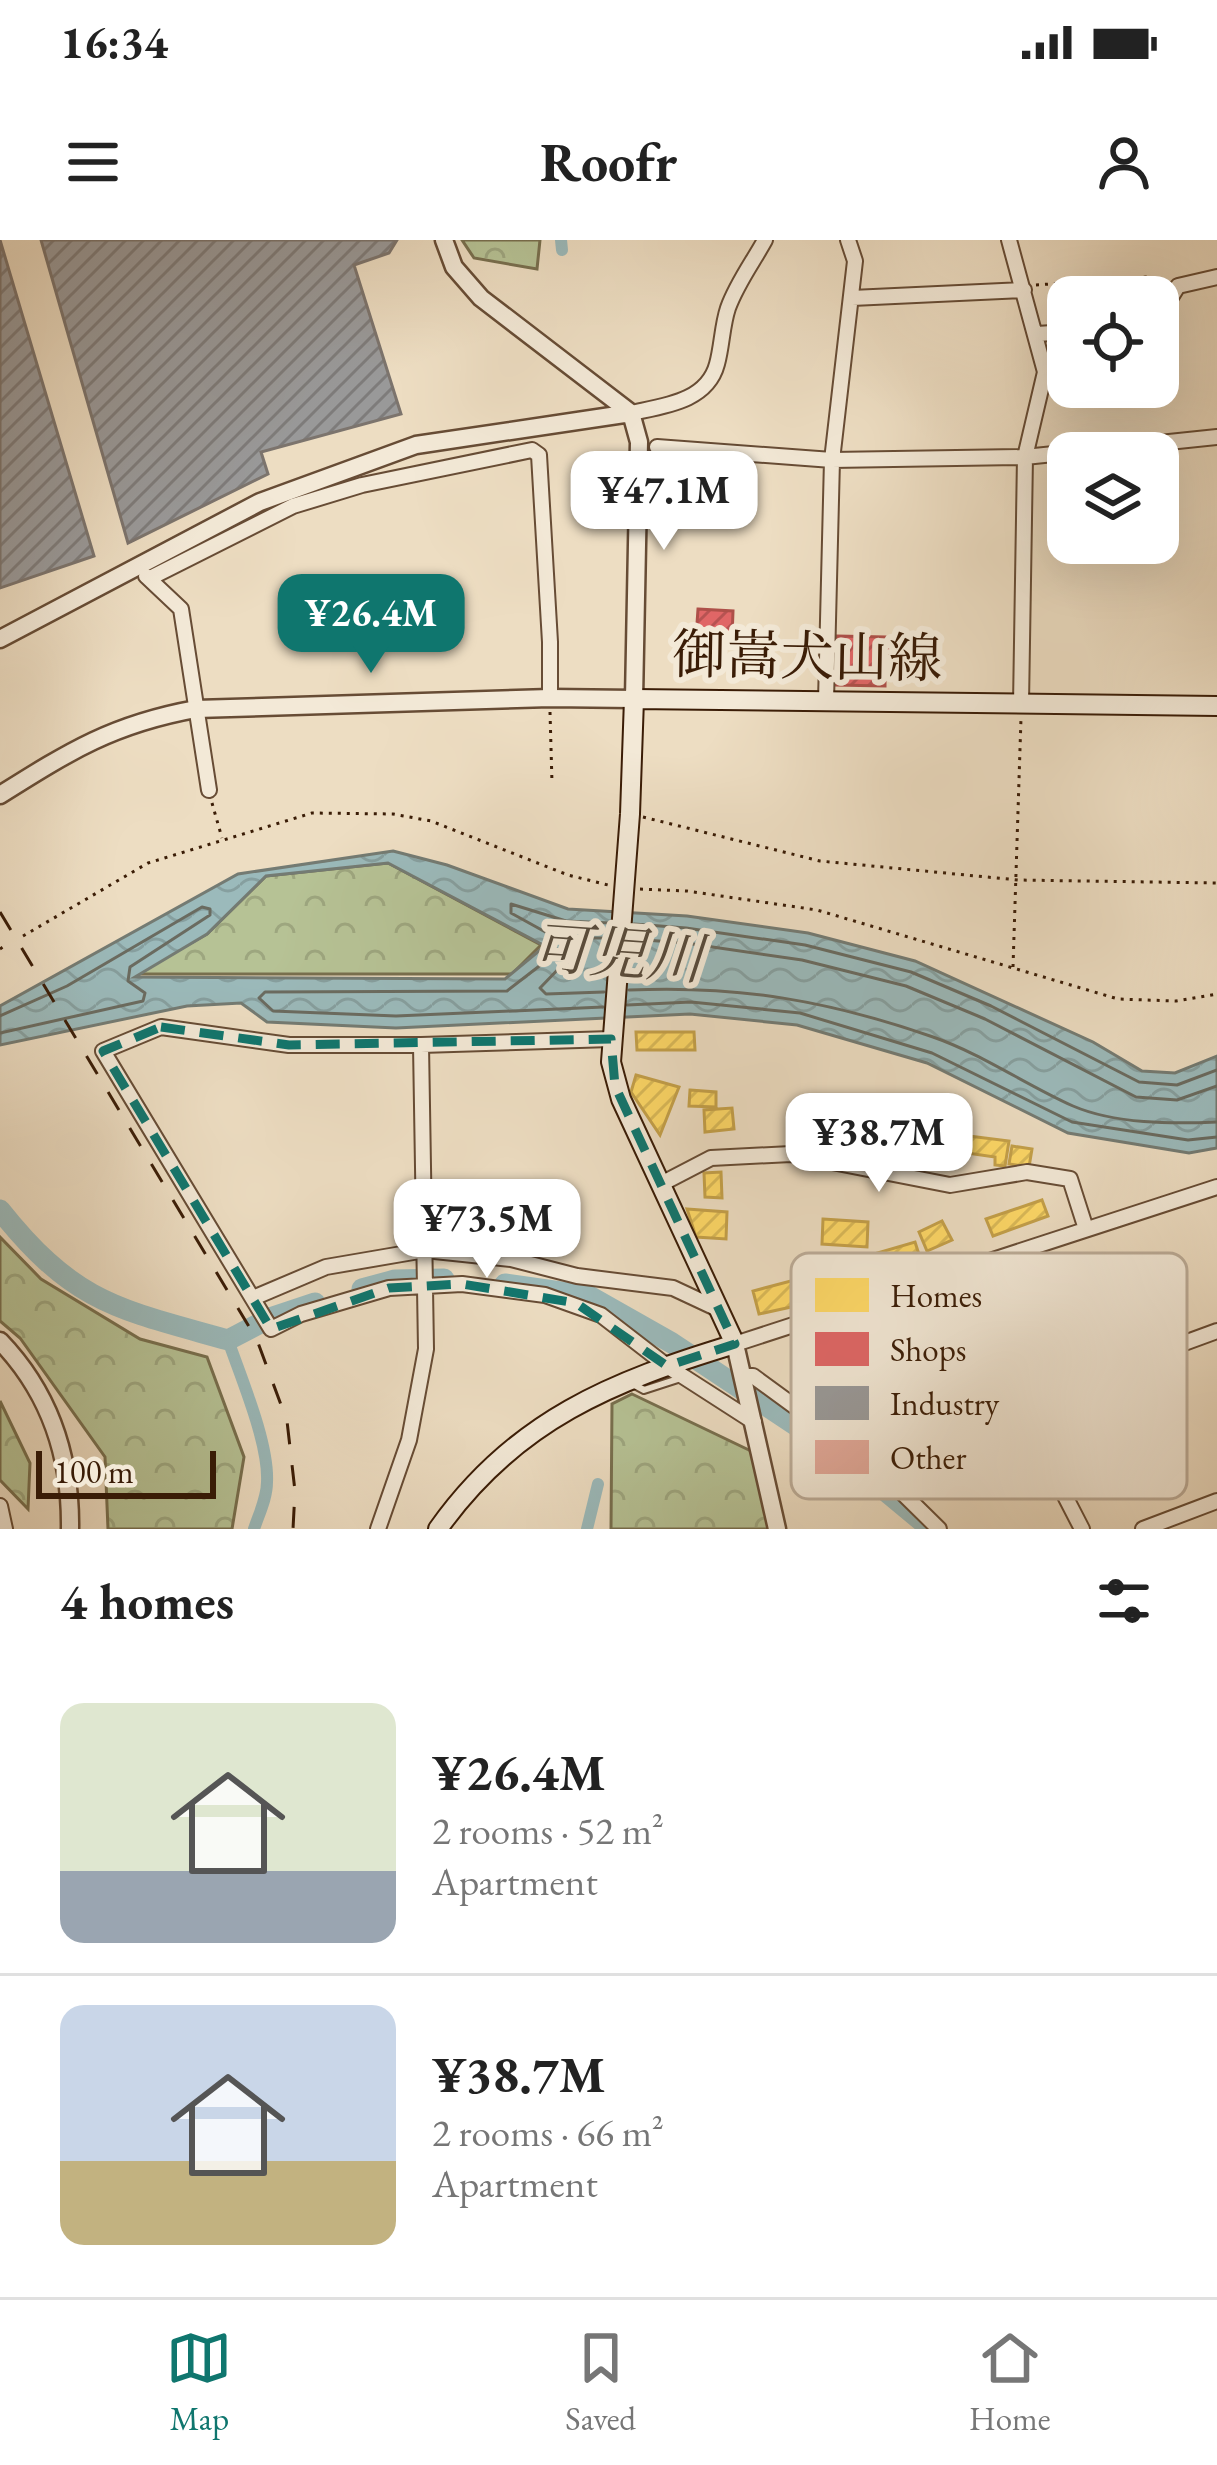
<!DOCTYPE html>
<html lang="en">
<head>
<meta charset="utf-8">
<style>
	:root { --surface:#fff; --page:#f2f2f2; --text:#222; --muted:#767676; --line:#e0e0e0; --accent:#0f766e }
	body { margin:0; font-family:"EB Garamond","Noto Serif JP",serif; background:var(--page); color:var(--text); height:100vh; display:flex; flex-direction:column; font-size:45px; white-space:nowrap }
	* { box-sizing:border-box; margin:0 }
	p { font-size:39px; color:var(--muted) }
	.icon { flex:none; width:66px; height:66px; fill:none; stroke:currentColor; stroke-width:2; stroke-linecap:round; stroke-linejoin:round }
	.map { position:relative; height:1289px; overflow:hidden }
	.sheet { display:flex; flex-direction:column; background:var(--surface); flex:1 }
	.sheet>* { flex:none }
	.buttons { position:absolute; left:1047px; top:36px; display:grid; gap:24px }
	.buttons a { display:grid; place-items:center; width:132px; height:132px; border-radius:24px; background:var(--surface); box-shadow:0 12px 48px #0002; font-size:60px }
	.scale { position:absolute; left:36px; bottom:30px; width:180px; box-sizing:border-box; padding-left:12px; border:6px solid #3a1c06; border-top:0; font-size:33px; line-height:42px; white-space:nowrap; color:#3a1c06; -webkit-text-stroke:9px #f3e9d7; paint-order:stroke }
	.price { position:absolute; translate:-50% -102px; padding:0 27px; border-radius:24px; background:#fff; color:#222; font-size:39px; line-height:78px; filter:drop-shadow(0 3px 6px #0008) }
	.price::after { content:''; position:absolute; left:50%; top:72px; width:36px; height:27px; margin-left:-18px; background:inherit; clip-path:polygon(0 0,100% 0,50% 100%) }
	.price.active { background:var(--accent); color:#fff }
	ul { padding:0; list-style:none }
	li { display:flex; align-items:center; gap:36px; height:300px; padding:0 60px }
	li+li { border-top:3px solid var(--line) }
	li span { display:grid; place-items:center; flex:none; width:336px; height:240px; border-radius:24px; color:#555 }
	li>.icon { margin-inline-start:auto }
	span .icon { width:144px; height:144px; fill:#fffc; stroke-width:1 }
	li b { font-size:51px }
	h2 { display:flex; justify-content:space-between; align-items:center; height:144px; padding:0 60px; font-size:51px }
	.status { display:flex; justify-content:space-between; align-items:center; height:84px; padding:0 60px; background:var(--surface); direction:ltr }
	.status svg { height:33px; fill:currentColor }
	header { display:flex; justify-content:space-between; align-items:center; height:156px; padding:0 60px; background:var(--surface); font-size:54px; font-weight:700 }
	.dock { display:flex; justify-content:space-around; align-items:center; height:168px; border-top:3px solid var(--line); background:var(--surface); font-size:33px; color:var(--muted) }
	.dock a { display:grid; justify-items:center; gap:6px }
	.dock .active { color:var(--accent) }
	.map>svg:first-child { display:block }
	.forest { fill:url(#forest-crowns); stroke:#786f4e; stroke-width:3 }
	.water { fill:url(#water-waves); stroke:#747b73; stroke-width:3; fill-rule:evenodd }
	.homes { fill:url(#homes-hatch); stroke:#c4a049; stroke-width:3 }
	.shops { fill:url(#shops-hatch); stroke:#ae5049; stroke-width:3 }
	.industry { fill:url(#industry-hatch); stroke:#7c746d; stroke-width:3 }
	.lines { fill:none; stroke-linecap:round; stroke-linejoin:round }
	.shore { stroke:#6a6b60; stroke-width:3 }
	.canal { stroke:#9bbabb; stroke-width:12 }
	.river { stroke:#9bbabb; stroke-width:21 }
	.service-casing { stroke:#674c35; stroke-width:10 }
	.minor-casing { stroke:#674c35; stroke-width:18 }
	.tertiary-casing { stroke:#674c35; stroke-width:21 }
	.secondary-casing { stroke:#3a1c06; stroke-width:22 }
	.path { stroke:#3a1c06; stroke-width:3; stroke-dasharray:3 6; stroke-linecap:butt }
	.service { stroke:#f3e9d7; stroke-width:6 }
	.minor { stroke:#f3e9d7; stroke-width:14 }
	.tertiary { stroke:#f3e9d7; stroke-width:16 }
	.secondary { stroke:#f3e9d7; stroke-width:18 }
	.rail { stroke:#3a1c06; stroke-width:3; stroke-dasharray:21 21; stroke-linecap:butt }
	.marked { fill:none; stroke:#0f766e; stroke-width:9; stroke-dasharray:24 15; stroke-linejoin:round }
	.labels { text-anchor:middle; stroke-width:12; stroke-linejoin:round; paint-order:stroke }
	.street-label { font-size:54px; fill:#3a1c06; stroke:#f3e9d7 }
	.water-label { font-size:57px; font-style:italic; fill:#574b3c; stroke:#f3e9d7 }
	.key { fill:#f3e9d7; stroke:#bcac98; stroke-width:3 }
	.key-label { font-size:33px; fill:#3a1c06 }
</style>
</head>
<body>
<div class="status"><b>16:34</b><svg viewBox="0 0 49 12"><path d="M0 12V9h3v3zM5 12V6h3v6zM10 12V3h3v9zM15 12V0h3v12zM26 1h20v11H26zM47 4h2v5h-2z"/></svg></div>
<header><svg class="icon" aria-label="menu" viewBox="0 0 24 24"><path d="M4 6h16M4 12h16M4 18h16"/></svg>Roofr<svg class="icon" aria-label="person" viewBox="0 0 24 24"><circle cx="12" cy="8" r="4"/><path d="M4 21q1-7 8-7t8 7"/></svg></header>
<div class="map">
<svg width="1217" height="1289" viewBox="0 0 1217 1289">
	<defs>
		<pattern id="forest-crowns" width="20" height="18" patternUnits="userSpaceOnUse" patternTransform="scale(3)"><rect width="20" height="18" fill="#b6c295"/><path d="M2 6a3 3 0 1 1 6 0M12 15a3 3 0 1 1 6 0" fill="none" stroke="#9da67f"/></pattern>
		<pattern id="water-waves" width="16" height="10" patternUnits="userSpaceOnUse" patternTransform="scale(3)"><rect width="16" height="10" fill="#9bbabb"/><path d="M0 5q4-4 8 0t8 0" fill="none" stroke="#869f9f"/></pattern>
		<pattern id="homes-hatch" width="6" height="6" patternUnits="userSpaceOnUse" patternTransform="scale(3)"><rect width="6" height="6" fill="#ffd966"/><path d="M-1 1l2-2M0 6l6-6M5 7l2-2" fill="none" stroke="#dbba57"/></pattern>
		<pattern id="shops-hatch" width="6" height="6" patternUnits="userSpaceOnUse" patternTransform="scale(3)"><rect width="6" height="6" fill="#e06666"/><path d="M-1 1l2-2M0 6l6-6M5 7l2-2" fill="none" stroke="#b75352"/></pattern>
		<pattern id="industry-hatch" width="6" height="6" patternUnits="userSpaceOnUse" patternTransform="scale(3)"><rect width="6" height="6" fill="#999"/><path d="M-1 1l2-2M0 6l6-6M5 7l2-2" fill="none" stroke="#7e7c7b"/></pattern>
	</defs>
	<rect width="100%" height="100%" fill="#edddc2"/>
	<filter id="stains"><feTurbulence type="fractalNoise" baseFrequency=".00167" numOctaves="4"/><feColorMatrix values="0 0 0 0 .2 0 0 0 0 .09 0 0 0 0 .02 0 0 0 .5 -.17"/></filter>
	<radialGradient id="worn" r=".72"><stop offset=".6" stop-color="#630" stop-opacity="0"/><stop offset="1" stop-color="#630" stop-opacity=".3"/></radialGradient>
	<path class="forest" d="M462,0H540L537,29L474,18Z
		M388,623L541,705L512,734H136L207,694L266,636Z
		M0,997L41,1039L140,1099L207,1117L244,1217L232,1289H108L105,1217L20,1098L0,1081Z
		M632,1154L753,1212L769,1289H611L612,1164Z
		M0,1161L30,1223L28,1269L0,1240Z"/>
	<path class="water" d="M393,611L447,625L568,669L687,676L808,693L915,721L1093,802L1142,831L1175,833L1217,816V908L1189,913L1068,893L927,823L797,785L690,774L396,788L267,782L241,763L187,766L0,805V766L238,634ZM388,623L545,706L505,739L135,737L207,694L266,636Z"/>
	<path class="homes" d="M636,792H694L695,810H637Z
		M636,835L679,847L660,895L631,852Z
		M690,850L716,852V867L689,866Z
		M732,868L734,889L705,892L704,870Z
		M871,889L900,893L896,920L866,914Z
		M961,895L1009,901L1005,926L995,925V917L960,912Z
		M904,898L920,901L914,927L900,924Z
		M1012,906L1032,909L1029,927L1009,924Z
		M721,932L722,958L705,957L704,933Z
		M1042,960L1048,976L993,996L986,979Z
		M687,969L727,972L726,999L696,997Z
		M823,979L868,982L867,1007L822,1004Z
		M942,981L952,1000L927,1011L919,992Z
		M915,1002L924,1030L913,1034L910,1024L880,1032L874,1014Z
		M802,1038L810,1063L759,1074L753,1051Z"/>
	<path class="shops" d="M698,369L733,371L732,398H696Z
		M836,396L885,397V403H895L896,414H885V429H895V438H885V446L835,445Z"/>
	<path class="industry" d="M0,0L94,316L0,348Z
		M41,0H397L389,13L354,25L401,174L261,212L268,234L128,303Z"/>
	<g class="lines">
		<path class="shore" d="M634,684L686,688L805,705L911,732L991,766L1139,842L1177,845L1217,830
			M632,699L685,703L802,720L906,746L985,779L1136,857L1177,860L1217,846
			M629,750C738,745 830,761 933,797C982,814 1026,845 1073,866C1115,884 1172,884 1217,882
			M604,752L546,754L540,748L566,721L572,698H608
			M627,765L691,762L800,773L932,813L1072,882L1188,900L1217,897
			M603,767L396,776L273,771L259,758L265,752L507,751L551,717L555,707L549,694L511,673V664L566,681L610,683
			M0,776L67,746L202,667L210,669V675L130,727L128,741L145,753L143,761L0,793"/>
		<path class="canal" d="M561,0L562,10
			M228,1100C241,1138 269,1203 267,1242C267,1258 259,1274 254,1289
			M587,1289L598,1244"/>
		<path class="river" d="M0,970C75,1064 118,1069 228,1100L270,1078L315,1063
			M505,1044L589,1056L672,1103L848,1220L924,1283
			M362,1049L395,1040L444,1039"/>
		<g class="service-casing">
			<path id="service" d="M631,1143L644,1150L681,1138"/>
		</g>
		<g class="minor-casing">
			<path id="minor" d="M852,58L1024,50
				M1158,78L1178,46L1217,37
				M1037,94L1068,92
				M631,173C663,166 707,162 717,124C722,106 722,86 728,68C737,43 753,22 765,0
				M657,207L832,220L1025,217L1045,132L1009,0
				M146,336L181,369L209,550
				M150,338L293,266L362,245L532,210L539,215L550,402V458
				M826,461L832,220L855,21L848,0
				M1021,464L1025,217L1217,197
				M611,799L421,805H289L161,787L103,811L271,1089L301,1074L389,1048L462,1044L545,1055L601,1075L667,1126L754,1182
				M661,944L711,918L791,914L950,945L1027,932L1070,939L1086,989
				M950,1033L1082,1289
				M253,1058L326,1027L425,1010L511,1019L577,1036L673,1048L720,1070
				M735,1104L1217,947
				M743,1136H753L872,1223L939,1289
				M1018,1164L1217,1091
				M0,1266L5,1289
				M378,1289L409,1200L426,1109L421,805
				M1143,1289L1217,1261"/>
		</g>
		<g class="tertiary-casing">
			<path id="tertiary" d="M0,399L260,262L416,205L631,173
				M0,555C70,511 113,484 196,469L550,458L634,459L639,202L631,173L481,58L454,27L444,0
				M0,1101C51,1154 71,1217 70,1289
				M735,1104L777,1289"/>
		</g>
		<g class="secondary-casing">
			<path id="secondary" d="M438,1289C515,1180 613,1141 735,1104L621,859L611,822L630,574L634,459L1217,466"/>
		</g>
		<path class="path" d="M1036,45L1148,37L1164,42
			M550,472L552,543
			M212,563L222,598
			M643,577L820,621L1018,640L1217,643
			M640,649L687,651L817,670L1118,759L1176,761L1217,754
			M23,696L148,623L312,573L393,574L431,581L568,635L612,646
			M0,709L3,707
			M1013,727L1021,478"/>
		<use href="#service" class="service"/>
		<use href="#minor" class="minor"/>
		<use href="#tertiary" class="tertiary"/>
		<use href="#secondary" class="secondary"/>
		<path class="rail" d="M0,672L257,1100L287,1181L295,1251L293,1289"/>
	</g>
	<path class="marked" d="M161,787L289,805L611,799L615,846L735,1104L667,1126L576,1063L462,1044L389,1048L271,1089L103,811Z"/>
	<g class="labels">
		<g class="street-label">
			<text transform="translate(807 416) rotate(1)" y="19">御嵩犬山線</text>
		</g>
		<g class="water-label">
			<text transform="translate(618 713) rotate(4)" y="20">可児川</text>
		</g>
	</g>
	<rect x="791" y="1013" width="396" height="246" rx="18" class="key"/>
	<rect x="815" y="1038" width="54" height="34" fill="#ffd966"/>
	<rect x="815" y="1092" width="54" height="34" fill="#e06666"/>
	<rect x="815" y="1146" width="54" height="34" fill="#999"/>
	<rect x="815" y="1200" width="54" height="34" fill="#e2a899"/>
	<g class="key-label">
		<text x="890" y="1067">Homes</text>
		<text x="890" y="1121">Shops</text>
		<text x="890" y="1175">Industry</text>
		<text x="890" y="1229">Other</text>
	</g>
	<rect width="100%" height="100%" filter="url(#stains)"/>
	<rect width="100%" height="100%" fill="url(#worn)"/>
</svg>
<div class="buttons">
<a><svg class="icon" aria-label="locate" viewBox="0 0 24 24"><circle cx="12" cy="12" r="6"/><path d="M12 2v4M12 18v4M2 12h4M18 12h4"/></svg></a>
<a><svg class="icon" aria-label="layers" viewBox="0 0 24 24"><path d="M12 4l9 5-9 5-9-5zM3 14l9 5 9-5"/></svg></a>
</div>
<div class="scale">100 m</div>
<b class="price" style="left:664px;top:313px">¥47.1M</b>
<b class="price active" style="left:371px;top:436px">¥26.4M</b>
<b class="price" style="left:879px;top:955px">¥38.7M</b>
<b class="price" style="left:487px;top:1041px">¥73.5M</b>
</div>
<section class="sheet">
<h2>4 homes<svg class="icon" aria-label="filters" viewBox="0 0 24 24"><path d="M4 7h16M4 17h16"/><circle cx="9" cy="7" r="2"/><circle cx="15" cy="17" r="2"/></svg></h2>
<ul>
<li><span style="background:linear-gradient(#dfe7d0 70%,#9aa5b1 0)"><svg class="icon" aria-label="home" viewBox="0 0 24 24"><path d="M3 11l9-7 9 7M6 9v11h12V9"/></svg></span><div><b>¥26.4M</b><p>2 rooms · 52 m²</p><p>Apartment</p></div></li>
<li><span style="background:linear-gradient(#c9d6e8 65%,#c2b280 0)"><svg class="icon" aria-label="home" viewBox="0 0 24 24"><path d="M3 11l9-7 9 7M6 9v11h12V9"/></svg></span><div><b>¥38.7M</b><p>2 rooms · 66 m²</p><p>Apartment</p></div></li>
</ul>
</section>
<nav class="dock">
<a class="active"><svg class="icon" aria-label="map" viewBox="0 0 24 24"><path d="M3 6l6-2 6 2 6-2v14l-6 2-6-2-6 2zM9 4v14M15 6v14"/></svg>Map</a>
<a><svg class="icon" aria-label="saved" viewBox="0 0 24 24"><path d="M7 4h10v16l-5-4-5 4z"/></svg>Saved</a>
<a><svg class="icon" aria-label="home" viewBox="0 0 24 24"><path d="M3 11l9-7 9 7M6 9v11h12V9"/></svg>Home</a>
</nav>
</body>
</html>
